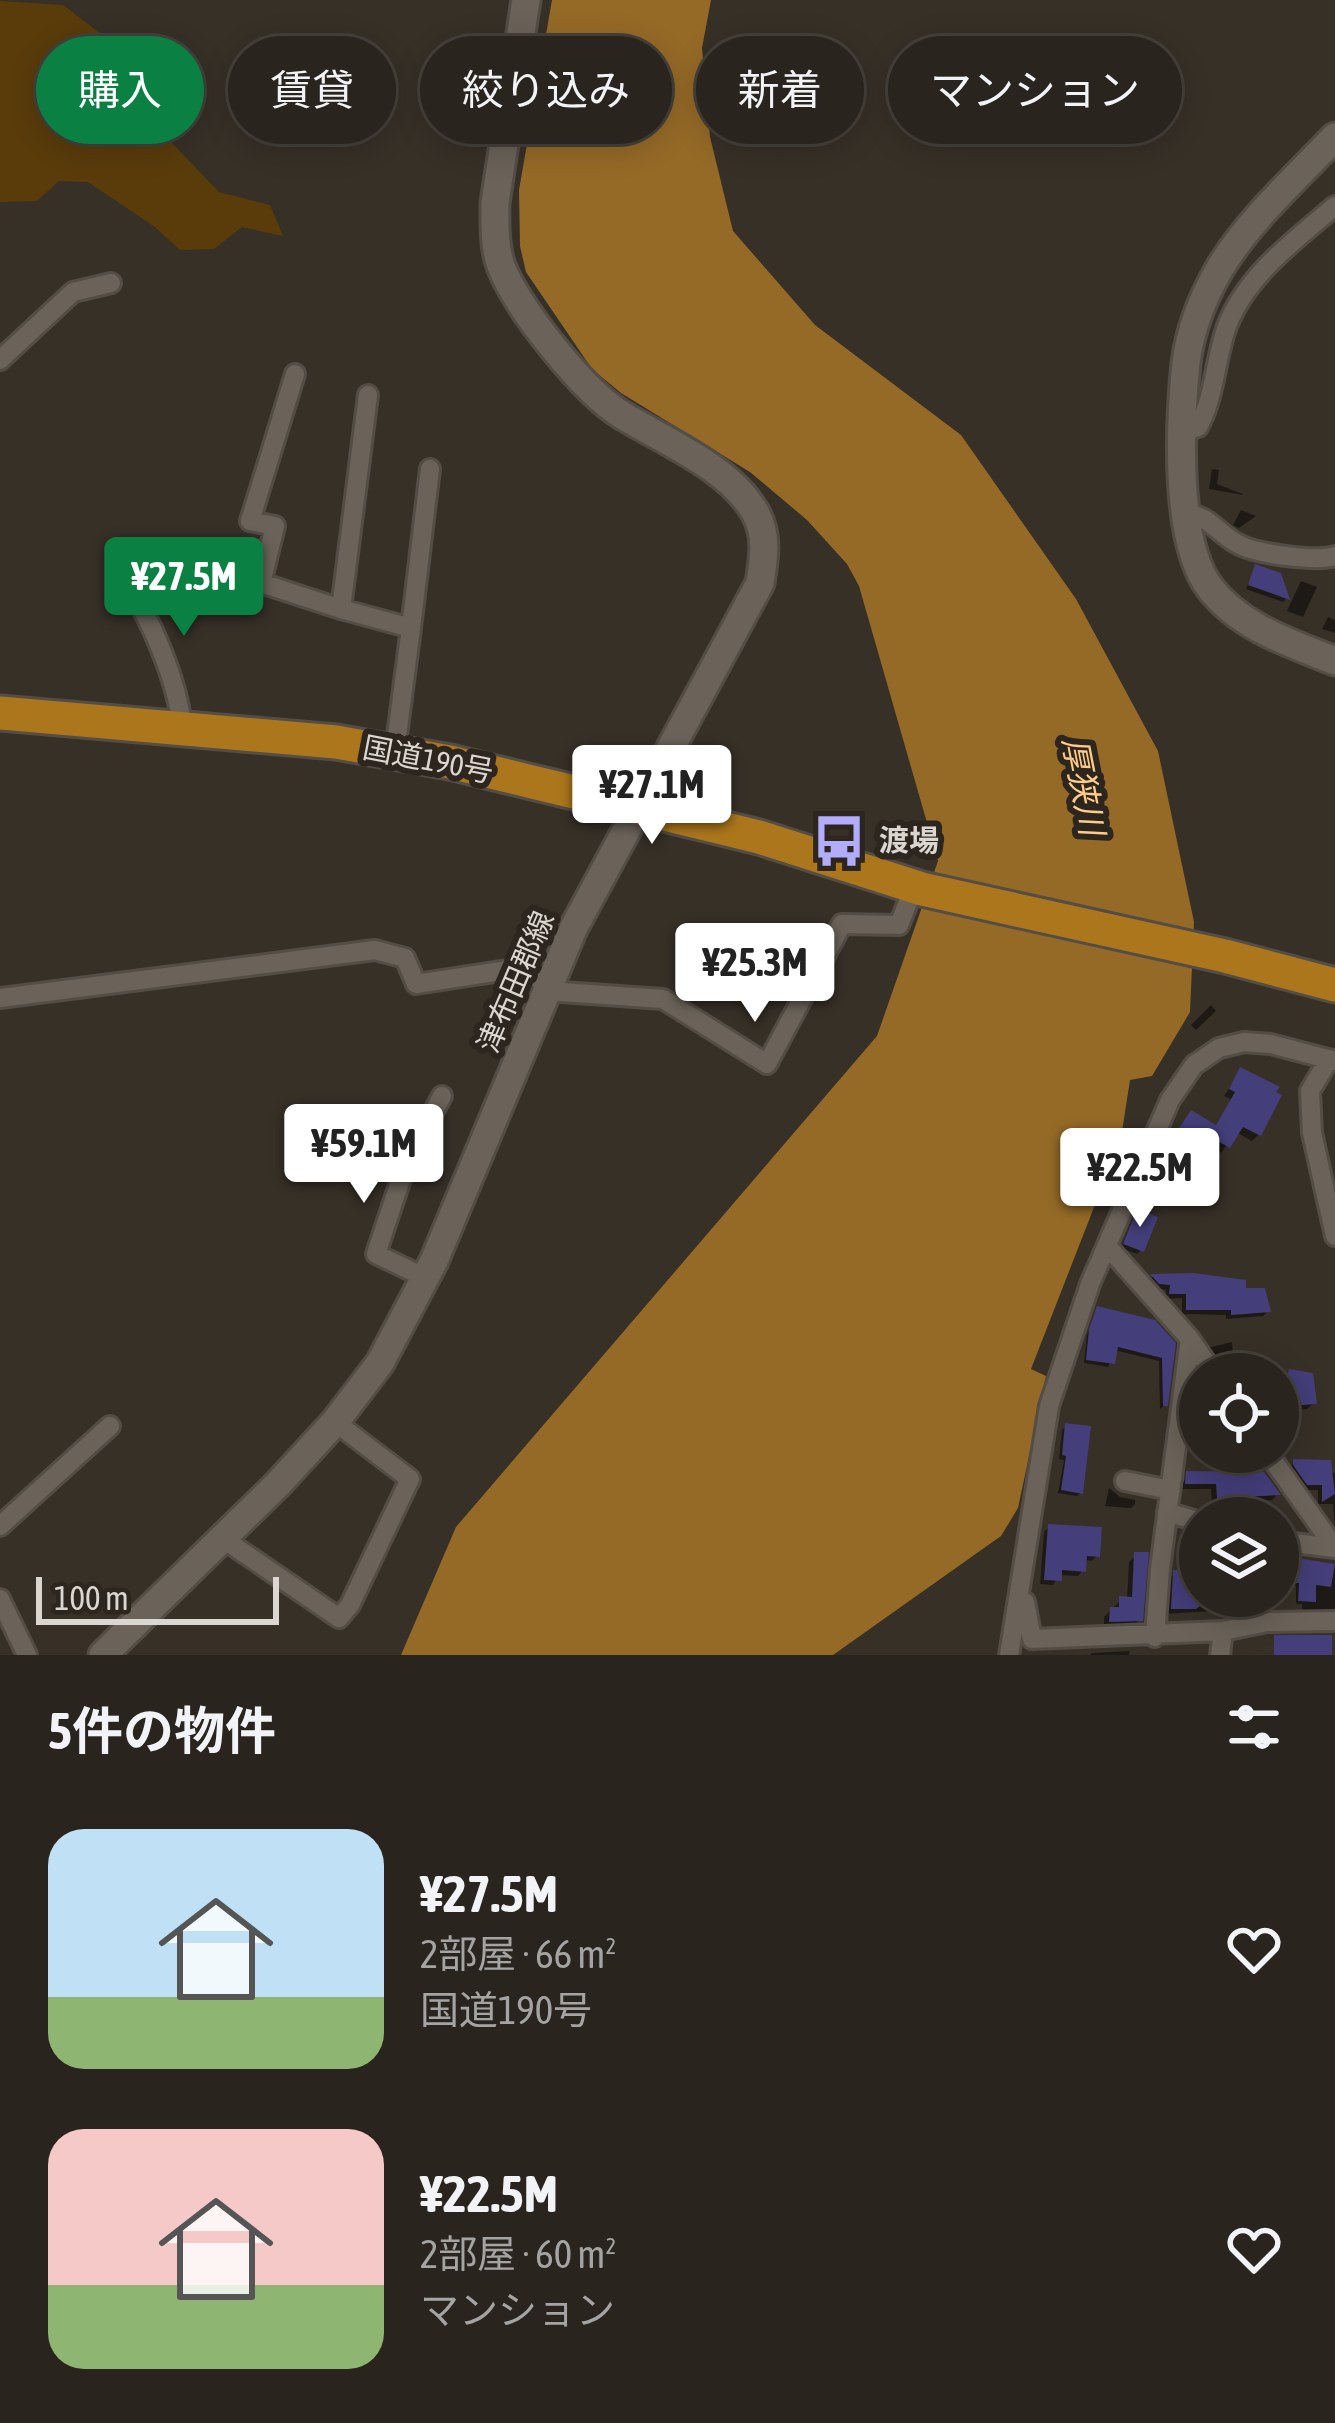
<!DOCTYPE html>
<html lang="ja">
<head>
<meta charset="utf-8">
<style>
	:root { --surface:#29241d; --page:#312c26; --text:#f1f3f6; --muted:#a5a4a4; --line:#45413b; --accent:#0b8043 }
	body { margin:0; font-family:"Asap Condensed","Noto Sans JP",sans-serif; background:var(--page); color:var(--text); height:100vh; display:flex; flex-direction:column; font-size:45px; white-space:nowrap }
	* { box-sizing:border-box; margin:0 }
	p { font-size:39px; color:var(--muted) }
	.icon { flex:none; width:66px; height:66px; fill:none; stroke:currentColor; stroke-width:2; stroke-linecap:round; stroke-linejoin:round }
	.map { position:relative; height:1655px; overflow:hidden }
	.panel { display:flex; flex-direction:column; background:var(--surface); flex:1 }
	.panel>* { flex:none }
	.hud { position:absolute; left:36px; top:36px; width:1263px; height:108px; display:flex; gap:24px }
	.buttons { position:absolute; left:1179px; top:1353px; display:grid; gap:24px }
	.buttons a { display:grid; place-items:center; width:120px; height:120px; border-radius:50%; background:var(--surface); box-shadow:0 6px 30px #0003,0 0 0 3px var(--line); font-size:60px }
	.scale { position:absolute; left:36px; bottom:30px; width:243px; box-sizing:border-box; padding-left:12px; border:6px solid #dad6d0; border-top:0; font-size:33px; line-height:42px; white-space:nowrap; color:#dad6d0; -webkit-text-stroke:9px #2d261e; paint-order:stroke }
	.price { position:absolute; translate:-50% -102px; padding:0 27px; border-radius:12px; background:#fff; color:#222; font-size:39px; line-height:78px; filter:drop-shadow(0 3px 6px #0008) }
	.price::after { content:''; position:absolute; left:50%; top:72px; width:36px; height:27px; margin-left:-18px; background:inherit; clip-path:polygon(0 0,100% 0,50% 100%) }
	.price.current { background:var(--accent); color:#fff }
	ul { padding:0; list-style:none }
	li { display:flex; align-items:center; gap:36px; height:300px; padding:0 48px }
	li span { display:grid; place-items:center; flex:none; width:336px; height:240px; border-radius:36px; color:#555 }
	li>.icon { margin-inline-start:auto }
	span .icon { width:144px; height:144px; fill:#fffc; stroke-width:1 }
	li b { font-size:51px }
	h2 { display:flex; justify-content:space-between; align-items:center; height:144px; padding:0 48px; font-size:51px }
	.pill { padding:0 42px; border-radius:54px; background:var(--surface); box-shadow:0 6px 30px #0003,0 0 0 3px var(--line); font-size:42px; line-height:108px }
	.pill.current { background:var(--accent); color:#fff }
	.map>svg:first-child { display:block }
	.green { fill:#5a3c0b }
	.water { fill:#956a27 }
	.shadow { fill:#0007 }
	.building { fill:#443e7a }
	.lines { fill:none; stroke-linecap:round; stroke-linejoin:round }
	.street-casing { stroke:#534d46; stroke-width:24 }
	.secondary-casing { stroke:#534d46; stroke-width:33 }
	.highway-casing { stroke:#534d46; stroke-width:39 }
	.street { stroke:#6b6359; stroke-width:18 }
	.secondary { stroke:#6b6359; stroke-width:27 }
	.highway { stroke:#ac771c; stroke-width:33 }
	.labels { text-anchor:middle; stroke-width:12; stroke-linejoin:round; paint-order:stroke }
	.street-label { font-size:30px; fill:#dad6d0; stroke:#2d261e }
	.poi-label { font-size:30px; font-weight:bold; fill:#dad6d0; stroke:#2d261e; text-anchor:start }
	.water-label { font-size:33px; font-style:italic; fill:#fecc87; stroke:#2d261e }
</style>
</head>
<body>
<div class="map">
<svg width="1335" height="1655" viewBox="0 0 1335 1655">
	<rect width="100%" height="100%" fill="#373027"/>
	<path class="green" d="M0,1L63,5L101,34L170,141L219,192L270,205L283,236L242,227L214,249L180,250L155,227L88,182L59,181L37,201L0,202Z"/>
	<path class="water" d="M552,0H711L702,48L710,137L733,231L815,325L961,435L1076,599L1158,751L1194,922L1190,1012L1152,1076L1130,1080L1121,1138L1031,1369L1046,1376L1018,1508L1001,1536L833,1655H401L456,1527L877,1036L938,861L859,586L847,564L807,520L750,472L621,393L592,369L526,272L520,246L519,190Z"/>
	<path class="shadow" d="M1212,469L1219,470L1217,484L1243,494V495L1209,489Z
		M1241,510L1256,516L1239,528L1233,525Z
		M1256,568L1279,575L1286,599L1283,602L1246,589Z
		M1301,581L1317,587L1303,617L1287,611Z
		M1328,617L1335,620V633L1322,629Z
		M1211,1005L1216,1011L1196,1030L1191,1025Z
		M1241,1071L1259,1134L1252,1141L1236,1132L1221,1153L1207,1145L1188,1178L1191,1191L1184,1198L1168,1189L1175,1177L1156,1163L1185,1120L1215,1128L1231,1099L1224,1096Z
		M1134,1217L1141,1250L1137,1254L1121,1248Z
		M1193,1276L1243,1291L1268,1311L1263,1316L1226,1319V1315L1182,1314V1298L1165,1299L1166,1290L1153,1288L1147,1282L1152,1277Z
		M1098,1310L1173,1344L1165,1405L1160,1409L1159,1361L1114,1350L1108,1367L1084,1363L1087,1335Z
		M1232,1342L1234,1367L1222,1371L1207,1348Z
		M1290,1372L1314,1403L1307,1409L1283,1411L1280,1382Z
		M1199,1383L1200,1400H1194L1195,1387Z
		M1066,1426L1081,1492L1077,1496L1058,1493L1064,1460L1059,1459L1062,1430Z
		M1294,1462L1335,1473V1526L1333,1504H1318V1490H1301L1289,1468Z
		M1188,1474L1277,1495L1272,1500L1212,1503L1211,1489H1180Z
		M1109,1488L1120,1497L1135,1500V1504L1131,1508L1105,1506Z
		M1049,1527L1097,1555L1092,1561L1084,1560L1083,1570L1078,1576L1059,1575L1053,1585L1040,1584L1044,1532Z
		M1136,1555L1140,1619L1133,1626L1104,1628V1617L1121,1600H1127L1129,1562Z
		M1278,1558L1335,1564V1612L1302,1610V1604H1296V1586H1281Z
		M1175,1573H1200V1596H1233V1603L1226,1610L1165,1614L1168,1580Z
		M1130,1651L1129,1655H1090L1092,1653Z"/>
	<path class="building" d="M1255,564L1281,573L1290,600L1248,585Z
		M1240,1067L1280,1087L1276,1092L1282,1095L1261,1136L1243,1127L1230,1148L1214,1139L1192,1177L1200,1182L1193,1193L1173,1181L1180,1169L1161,1156L1191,1110L1216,1125L1235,1092L1229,1089Z
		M1137,1209L1158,1217L1144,1252L1123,1244Z
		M1193,1273L1246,1280V1288H1265L1271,1312L1231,1315V1310H1186V1294H1169L1170,1285L1159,1284L1150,1274Z
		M1097,1306L1155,1320L1176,1343L1168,1406H1163L1162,1358L1118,1347L1115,1364L1086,1360L1089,1329Z
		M1289,1369L1313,1373L1317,1404L1289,1406L1287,1399H1278V1382L1286,1379Z
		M1065,1423L1091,1426L1083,1494L1061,1490L1066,1456L1062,1455Z
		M1293,1459L1331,1460L1335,1494L1322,1502V1485H1307L1293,1465Z
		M1186,1471L1264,1472L1281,1495L1217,1498L1216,1484H1185Z
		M1048,1524L1102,1527L1100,1557L1087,1556L1086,1572L1062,1570V1581L1044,1580Z
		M1134,1552H1149L1143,1621L1109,1622L1110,1607H1119V1596L1132,1597Z
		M1278,1555L1335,1564L1331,1587L1316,1585V1602L1298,1601L1299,1583H1284L1283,1577L1278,1576Z
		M1173,1570H1200V1606L1196,1609H1171Z
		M1274,1635H1332V1655H1274Z"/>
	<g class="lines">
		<g class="street-casing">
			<path id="street" d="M0,360L73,292L111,283
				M295,374L250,521L275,526L261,583L341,609
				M368,395L341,609L411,628L395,751
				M1184,431L1198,427C1215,397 1215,359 1227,326C1246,276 1295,240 1335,206
				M1184,514C1210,514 1218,535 1240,545C1258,554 1317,562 1335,556
				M121,575C149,613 178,681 182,728
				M411,628L430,469
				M547,991L663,999L767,1064L842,924L899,925L914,887
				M0,998L375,950L405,958L416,984L514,969L549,983
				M1329,1059L1310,1091L1312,1133L1335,1236
				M1107,1246L1190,1339L1214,1374
				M426,1278L376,1254L419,1125L431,1116L442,1096
				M1267,1452L1335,1548
				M1125,1481L1170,1490
				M1167,1512L1200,1522
				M0,1526L110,1426
				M222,1538L339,1618L350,1605L410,1479L335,1422
				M1278,1541L1335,1548
				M0,1599L27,1655
				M1025,1602L1032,1639L1223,1631
				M1155,1637L1160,1569L1190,1339
				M1009,1655L1049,1406L1090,1284L1170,1100L1194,1065L1219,1048L1244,1042L1271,1044L1335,1061
				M1220,1655L1223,1631L1267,1622L1335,1621"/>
		</g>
		<g class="secondary-casing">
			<path id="secondary" d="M1335,137C1295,179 1250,219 1220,268C1203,297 1190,330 1186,363C1180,421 1174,541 1210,588C1240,627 1290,643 1335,661
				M103,1655L278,1484L335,1422L380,1363L434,1261L573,929L760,583C764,558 768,535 755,512C729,467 664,441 622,415C584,392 517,308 501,266C494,246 495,224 495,203L526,0"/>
		</g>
		<g class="highway-casing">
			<path id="highway" d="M0,713L336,742L450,762L759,837L922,889L1225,956L1335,985"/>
		</g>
		<use href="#street" class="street"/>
		<use href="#secondary" class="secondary"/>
		<use href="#highway" class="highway"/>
	</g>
	<defs>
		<g id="bus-bare" transform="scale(4.14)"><path d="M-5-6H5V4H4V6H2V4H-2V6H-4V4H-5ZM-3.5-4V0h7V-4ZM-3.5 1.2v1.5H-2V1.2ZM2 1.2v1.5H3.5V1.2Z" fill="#b1adfa" stroke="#2d261e" stroke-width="2.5" paint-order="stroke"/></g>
	</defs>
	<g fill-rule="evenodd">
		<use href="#bus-bare" x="839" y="841"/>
	</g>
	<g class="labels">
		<g class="street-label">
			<text transform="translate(428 760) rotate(11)" y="10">国道190号</text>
			<text transform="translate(516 982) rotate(-67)" y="10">津布田郡線</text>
		</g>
		<g class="poi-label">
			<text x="879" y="851">渡場</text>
		</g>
		<g class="water-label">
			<text transform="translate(1084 786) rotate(79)" y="12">厚狭川</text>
		</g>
	</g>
</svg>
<div class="buttons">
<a><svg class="icon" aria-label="locate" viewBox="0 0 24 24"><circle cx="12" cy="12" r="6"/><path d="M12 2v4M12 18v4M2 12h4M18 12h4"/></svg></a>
<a><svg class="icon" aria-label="layers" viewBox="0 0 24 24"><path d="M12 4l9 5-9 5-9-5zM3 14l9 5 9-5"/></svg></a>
</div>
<div class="scale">100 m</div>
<b class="price current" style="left:184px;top:639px">¥27.5M</b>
<b class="price" style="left:652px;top:847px">¥27.1M</b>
<b class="price" style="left:755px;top:1025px">¥25.3M</b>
<b class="price" style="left:364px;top:1206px">¥59.1M</b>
<b class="price" style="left:1140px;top:1230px">¥22.5M</b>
<div class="hud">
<a class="pill current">購入</a>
<a class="pill">賃貸</a>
<a class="pill">絞り込み</a>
<a class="pill">新着</a>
<a class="pill">マンション</a>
</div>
</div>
<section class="panel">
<h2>5件の物件<svg class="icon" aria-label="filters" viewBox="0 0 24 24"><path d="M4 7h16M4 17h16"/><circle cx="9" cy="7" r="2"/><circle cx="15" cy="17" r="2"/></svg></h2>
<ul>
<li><span style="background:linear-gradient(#bfe0f5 70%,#8fb573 0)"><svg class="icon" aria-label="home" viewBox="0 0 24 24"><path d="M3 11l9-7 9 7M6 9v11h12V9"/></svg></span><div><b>¥27.5M</b><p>2部屋 · 66 m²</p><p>国道190号</p></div><svg class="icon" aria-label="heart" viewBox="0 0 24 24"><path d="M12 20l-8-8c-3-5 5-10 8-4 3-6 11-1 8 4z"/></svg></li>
<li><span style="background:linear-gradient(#f6c9c9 65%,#8fb573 0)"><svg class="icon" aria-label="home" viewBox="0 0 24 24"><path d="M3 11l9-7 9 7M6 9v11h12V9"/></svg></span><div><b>¥22.5M</b><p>2部屋 · 60 m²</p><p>マンション</p></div><svg class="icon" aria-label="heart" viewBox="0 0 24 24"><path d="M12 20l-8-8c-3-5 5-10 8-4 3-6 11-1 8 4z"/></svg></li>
</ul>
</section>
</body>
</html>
